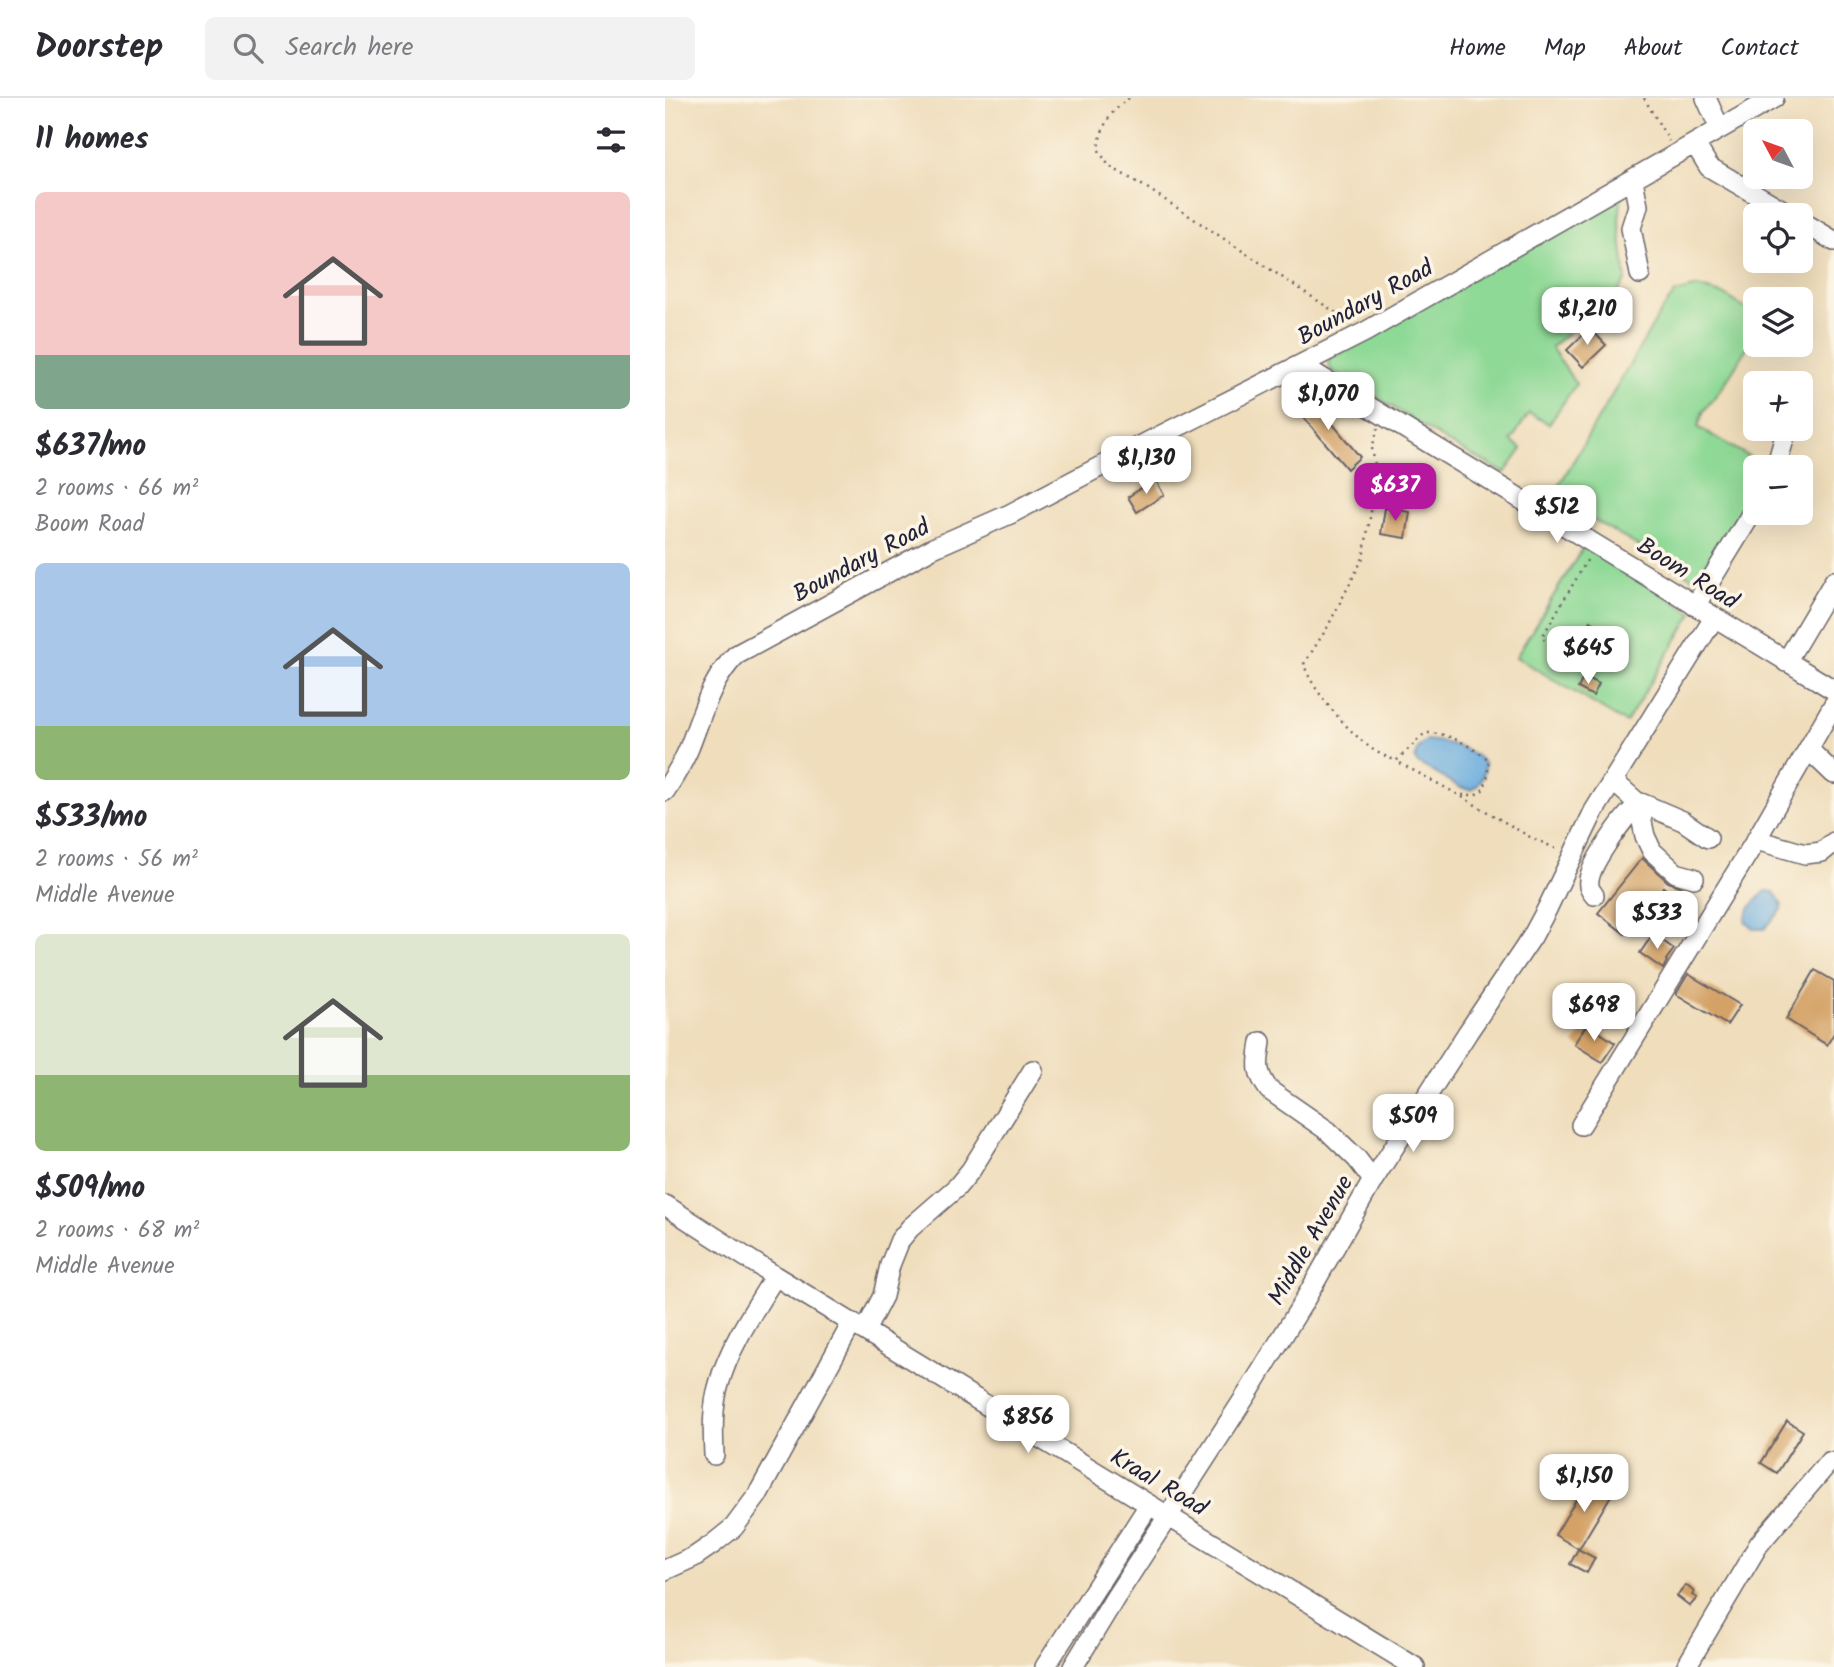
<!DOCTYPE html>
<html lang="en">
<head>
<meta charset="utf-8">
<style>
	:root { --surface:#fff; --page:#f2f2f3; --text:#2b2b33; --muted:#7c7c81; --line:#e1e1e2; --accent:#b5179e }
	body { margin:0; font-family:Kalam,sans-serif; background:var(--page); color:var(--text); height:100vh; display:flex; flex-direction:column; font-size:26px; white-space:nowrap }
	* { box-sizing:border-box; margin:0 }
	p { font-size:23px; color:var(--muted) }
	.icon { flex:none; width:38px; height:38px; fill:none; stroke:currentColor; stroke-width:2; stroke-linecap:round; stroke-linejoin:round }
	.map { position:relative; flex:1; overflow:hidden }
	.panel { display:flex; flex-direction:column; background:var(--surface); width:665px }
	.panel>* { flex:none }
	.needle { width:46px; rotate:311deg }
	.fabs { position:absolute; left:1078px; top:21px; display:grid; gap:14px }
	.fabs a { display:grid; place-items:center; width:70px; height:70px; border-radius:10px; background:var(--surface); box-shadow:0 7px 28px #0002; font-size:35px }
	.price { position:absolute; translate:-50% -60px; padding:0 16px; border-radius:14px; background:#fff; color:#222; font-size:23px; line-height:46px; filter:drop-shadow(0 2px 4px #0008) }
	.price::after { content:''; position:absolute; left:50%; top:42px; width:21px; height:16px; margin-left:-10px; background:inherit; clip-path:polygon(0 0,100% 0,50% 100%) }
	.price.active { background:var(--accent); color:#fff }
	ul { padding:0; list-style:none }
	li { display:grid; align-content:center; gap:14px; height:371px; padding:0 35px }
	li span { display:grid; place-items:center; height:217px; border-radius:10px; color:#555 }
	li>.icon { margin-inline-start:auto }
	span .icon { width:126px; height:126px; fill:#fffc; stroke-width:1 }
	li b { font-size:30px }
	h2 { display:flex; justify-content:space-between; align-items:center; height:84px; padding:0 35px; font-size:30px }
	header { display:flex; align-items:center; gap:42px; box-sizing:border-box; height:98px; padding:0 35px; background:var(--surface); border-bottom:2px solid var(--line) }
	header strong { font-size:33px }
	nav { display:flex; gap:38px; margin-inline-start:auto; font-size:24px }
	.search { width:490px; height:63px; background:var(--page); display:flex; align-items:center; gap:18px; box-sizing:border-box; padding:0 24px; border-radius:10px; color:var(--muted); font-size:26px }
	main { display:flex; flex:1; min-height:0 }
	.map>svg:first-child { display:block }
	.green { fill:#8fd996; stroke:#587e68; stroke-width:2 }
	.water { fill:#69acde; stroke:#46678c; stroke-width:2 }
	.building { fill:#d4a266 }
	.lines { fill:none; stroke-linecap:round; stroke-linejoin:round }
	.minor-casing { stroke:#6a6368; stroke-width:22 }
	.path { stroke:#6a6368; stroke-width:2.5; stroke-dasharray:2 5; stroke-linecap:butt }
	.minor { stroke:#fff; stroke-width:19 }
	.labels { text-anchor:middle; stroke-width:7; stroke-linejoin:round; paint-order:stroke }
	.street-label { font-size:24px; fill:#22223b; stroke:#fcf5e5 }
</style>
</head>
<body>
<header>
<strong>Doorstep</strong>
<div class="search"><svg class="icon" aria-label="search" viewBox="0 0 24 24"><circle cx="10" cy="10" r="6"/><path d="M15 15l6 6"/></svg>Search here</div>
<nav><a>Home</a><a>Map</a><a>About</a><a>Contact</a></nav>
</header>
<main>
<section class="panel">
<h2>11 homes<svg class="icon" aria-label="filters" viewBox="0 0 24 24"><path d="M4 7h16M4 17h16"/><circle cx="9" cy="7" r="2"/><circle cx="15" cy="17" r="2"/></svg></h2>
<ul>
<li><span style="background:linear-gradient(#f6c9c9 75%,#7fa58c 0)"><svg class="icon" aria-label="home" viewBox="0 0 24 24"><path d="M3 11l9-7 9 7M6 9v11h12V9"/></svg></span><div><b>$637/mo</b><p>2 rooms · 66 m²</p><p>Boom Road</p></div></li>
<li><span style="background:linear-gradient(#a9c7e8 75%,#8fb573 0)"><svg class="icon" aria-label="home" viewBox="0 0 24 24"><path d="M3 11l9-7 9 7M6 9v11h12V9"/></svg></span><div><b>$533/mo</b><p>2 rooms · 56 m²</p><p>Middle Avenue</p></div></li>
<li><span style="background:linear-gradient(#dfe7d0 65%,#8fb573 0)"><svg class="icon" aria-label="home" viewBox="0 0 24 24"><path d="M3 11l9-7 9 7M6 9v11h12V9"/></svg></span><div><b>$509/mo</b><p>2 rooms · 68 m²</p><p>Middle Avenue</p></div></li>
</ul>
</section>
<div class="map">
<svg width="1169" height="1569" viewBox="0 0 1169 1569">
	<rect width="100%" height="100%" fill="#fcf5e5"/>
	<filter id="ink" filterUnits="userSpaceOnUse"><feTurbulence type="fractalNoise" baseFrequency=".0143" numOctaves="2"/><feDisplacementMap in="SourceGraphic" scale="14" xChannelSelector="R" yChannelSelector="G"/><feConvolveMatrix kernelMatrix="1 2 1 2 8 2 1 2 1" color-interpolation-filters="sRGB"/></filter>
	<filter id="wash" filterUnits="userSpaceOnUse"><feTurbulence type="fractalNoise" baseFrequency=".00686" numOctaves="4" result="noise"/><feDisplacementMap in="SourceGraphic" scale="28" xChannelSelector="R" yChannelSelector="G"/><feGaussianBlur stdDeviation="1.57" result="paint"/><feColorMatrix in="noise" values="0 0 0 0 0 0 0 0 0 0 0 0 0 0 0 0 0 1.4 0 .05"/><feComposite in="paint" operator="in"/></filter>
	<g filter="url(#wash)">
		<rect width="100%" height="100%" fill="#efddbb"/>
		<path class="green" d="M957,97L954,122L961,182L950,198L937,205L926,216L886,249L911,286L884,326L864,315L846,343L857,351L840,375L782,344L698,290L668,274L663,266L666,258Z
			M1032,189L1060,197L1090,217V236L1059,287L1038,314L1033,329L1093,364L1094,369H1090V388L1031,482L888,398L995,215L1010,195Z
			M919,448L1028,515L961,625L851,559Z"/>
		<path class="water" d="M762,642C783,644 806,650 820,666C819,678 817,685 807,692L796,690L751,664C749,653 754,648 762,642Z
			M1101,793L1109,794L1116,804L1117,812L1099,831H1090L1080,824C1082,810 1091,802 1101,793Z"/>
		<g id="blocks">
			<path class="building" d="M925,230L941,247L918,269L902,252Z
				M644,297L695,359L682,371L630,309Z
				M490,381L499,397L472,414L463,399Z
				M720,410L745,414L741,440L716,436Z
				M925,523L950,539L942,553L916,538Z
				M919,578L934,586L928,598L913,590Z
				M977,760L1003,784L1014,788L1021,794L1014,802L998,789L960,836L933,815Z
				M988,836L1009,851L1001,862L1002,863L998,871L975,855Z
				M1150,872L1169,883V935L1162,947L1121,921Z
				M1023,876L1075,907L1062,927L1011,896Z
				M922,926L950,945L937,964L909,946Z
				M1122,1323L1138,1333L1112,1375L1096,1365Z
				M924,1380L948,1394L914,1451L890,1437Z
				M913,1451L930,1460L922,1475L905,1466Z
				M1021,1487L1029,1494L1027,1497L1032,1500L1025,1508L1012,1498Z"/>
		</g>
	</g>
	<g filter="url(#ink)">
		<use href="#blocks" fill-opacity="0" stroke="#6a6368" stroke-width="2"/>
		<g class="lines">
			<g class="minor-casing">
				<path id="minor" d="M1041,0L1055,31
					M1030,46L1044,69L1126,117
					M968,82L973,108L966,130L975,176
					M1136,123L1169,143
					M636,267L1169,592
					M1111,369L1122,331
					M1030,508L1090,410
					M1121,564L1169,483
					M1143,651L1169,676
					M948,683L973,705L980,738L987,753L1011,775L1029,780
					M0,693C9,679 18,665 24,650C38,615 44,585 71,557L268,450L345,416L461,355L700,234L1109,0
					M1091,742L1140,756L1157,754L1169,744
					M929,797C925,792 923,789 924,782C926,765 962,713 976,705L1018,723L1043,740
					M596,944C593,966 590,973 604,992L663,1033L692,1061L708,1082
					M916,1027L1091,742L1169,606
					M0,1107L110,1178L750,1569
					M200,1233L218,1198L225,1167L235,1142L245,1130L292,1089L306,1072L368,972
					M49,1357C48,1333 47,1309 54,1286C64,1249 90,1211 110,1178
					M0,1472L29,1459L48,1446L69,1429L92,1398L187,1225
					M380,1569L484,1407
					M408,1569L450,1500L584,1293L638,1205L708,1082L803,934L867,839L882,811L929,713L1049,520
					M1021,1569L1094,1446L1164,1364"/>
			</g>
			<path class="path" d="M464,0C444,15 437,27 433,51L444,68L482,90L685,224
				M979,0L1004,43
				M713,330L707,350L712,379L698,460L662,530L639,566C646,592 685,635 707,651C714,656 723,659 731,663L760,635C785,634 804,648 823,661V677L819,691L810,697H794L731,663
				M898,563L877,539L924,459
				M797,699L865,739L892,751"/>
			<use href="#minor" class="minor"/>
		</g>
	</g>
	<g class="labels">
		<g class="street-label">
			<text transform="translate(700 204) rotate(-29)" y="8">Boundary Road</text>
			<text transform="translate(196 462) rotate(-28)" y="8">Boundary Road</text>
			<text transform="translate(1023 475) rotate(32)" y="8">Boom Road</text>
			<text transform="translate(645 1142) rotate(-60)" y="8">Middle Avenue</text>
			<text transform="translate(494 1384) rotate(31)" y="8">Kraal Road</text>
		</g>
	</g>
</svg>
<div class="fabs">
<a><svg class="needle" viewBox="-14 -14 28 28"><path d="M0-13l5 13h-10z" fill="#e53935"/><path d="M0 13l5-13h-10z" fill="#7c7c81"/></svg></a>
<a><svg class="icon" aria-label="locate" viewBox="0 0 24 24"><circle cx="12" cy="12" r="6"/><path d="M12 2v4M12 18v4M2 12h4M18 12h4"/></svg></a>
<a><svg class="icon" aria-label="layers" viewBox="0 0 24 24"><path d="M12 4l9 5-9 5-9-5zM3 14l9 5 9-5"/></svg></a>
<a>+</a>
<a>−</a>
</div>
<b class="price" style="left:922px;top:249px">$1,210</b>
<b class="price" style="left:663px;top:334px">$1,070</b>
<b class="price" style="left:481px;top:398px">$1,130</b>
<b class="price active" style="left:730px;top:425px">$637</b>
<b class="price" style="left:892px;top:447px">$512</b>
<b class="price" style="left:923px;top:588px">$645</b>
<b class="price" style="left:992px;top:853px">$533</b>
<b class="price" style="left:929px;top:945px">$698</b>
<b class="price" style="left:748px;top:1056px">$509</b>
<b class="price" style="left:363px;top:1357px">$856</b>
<b class="price" style="left:919px;top:1416px">$1,150</b>
</div>
</main>
</body>
</html>
